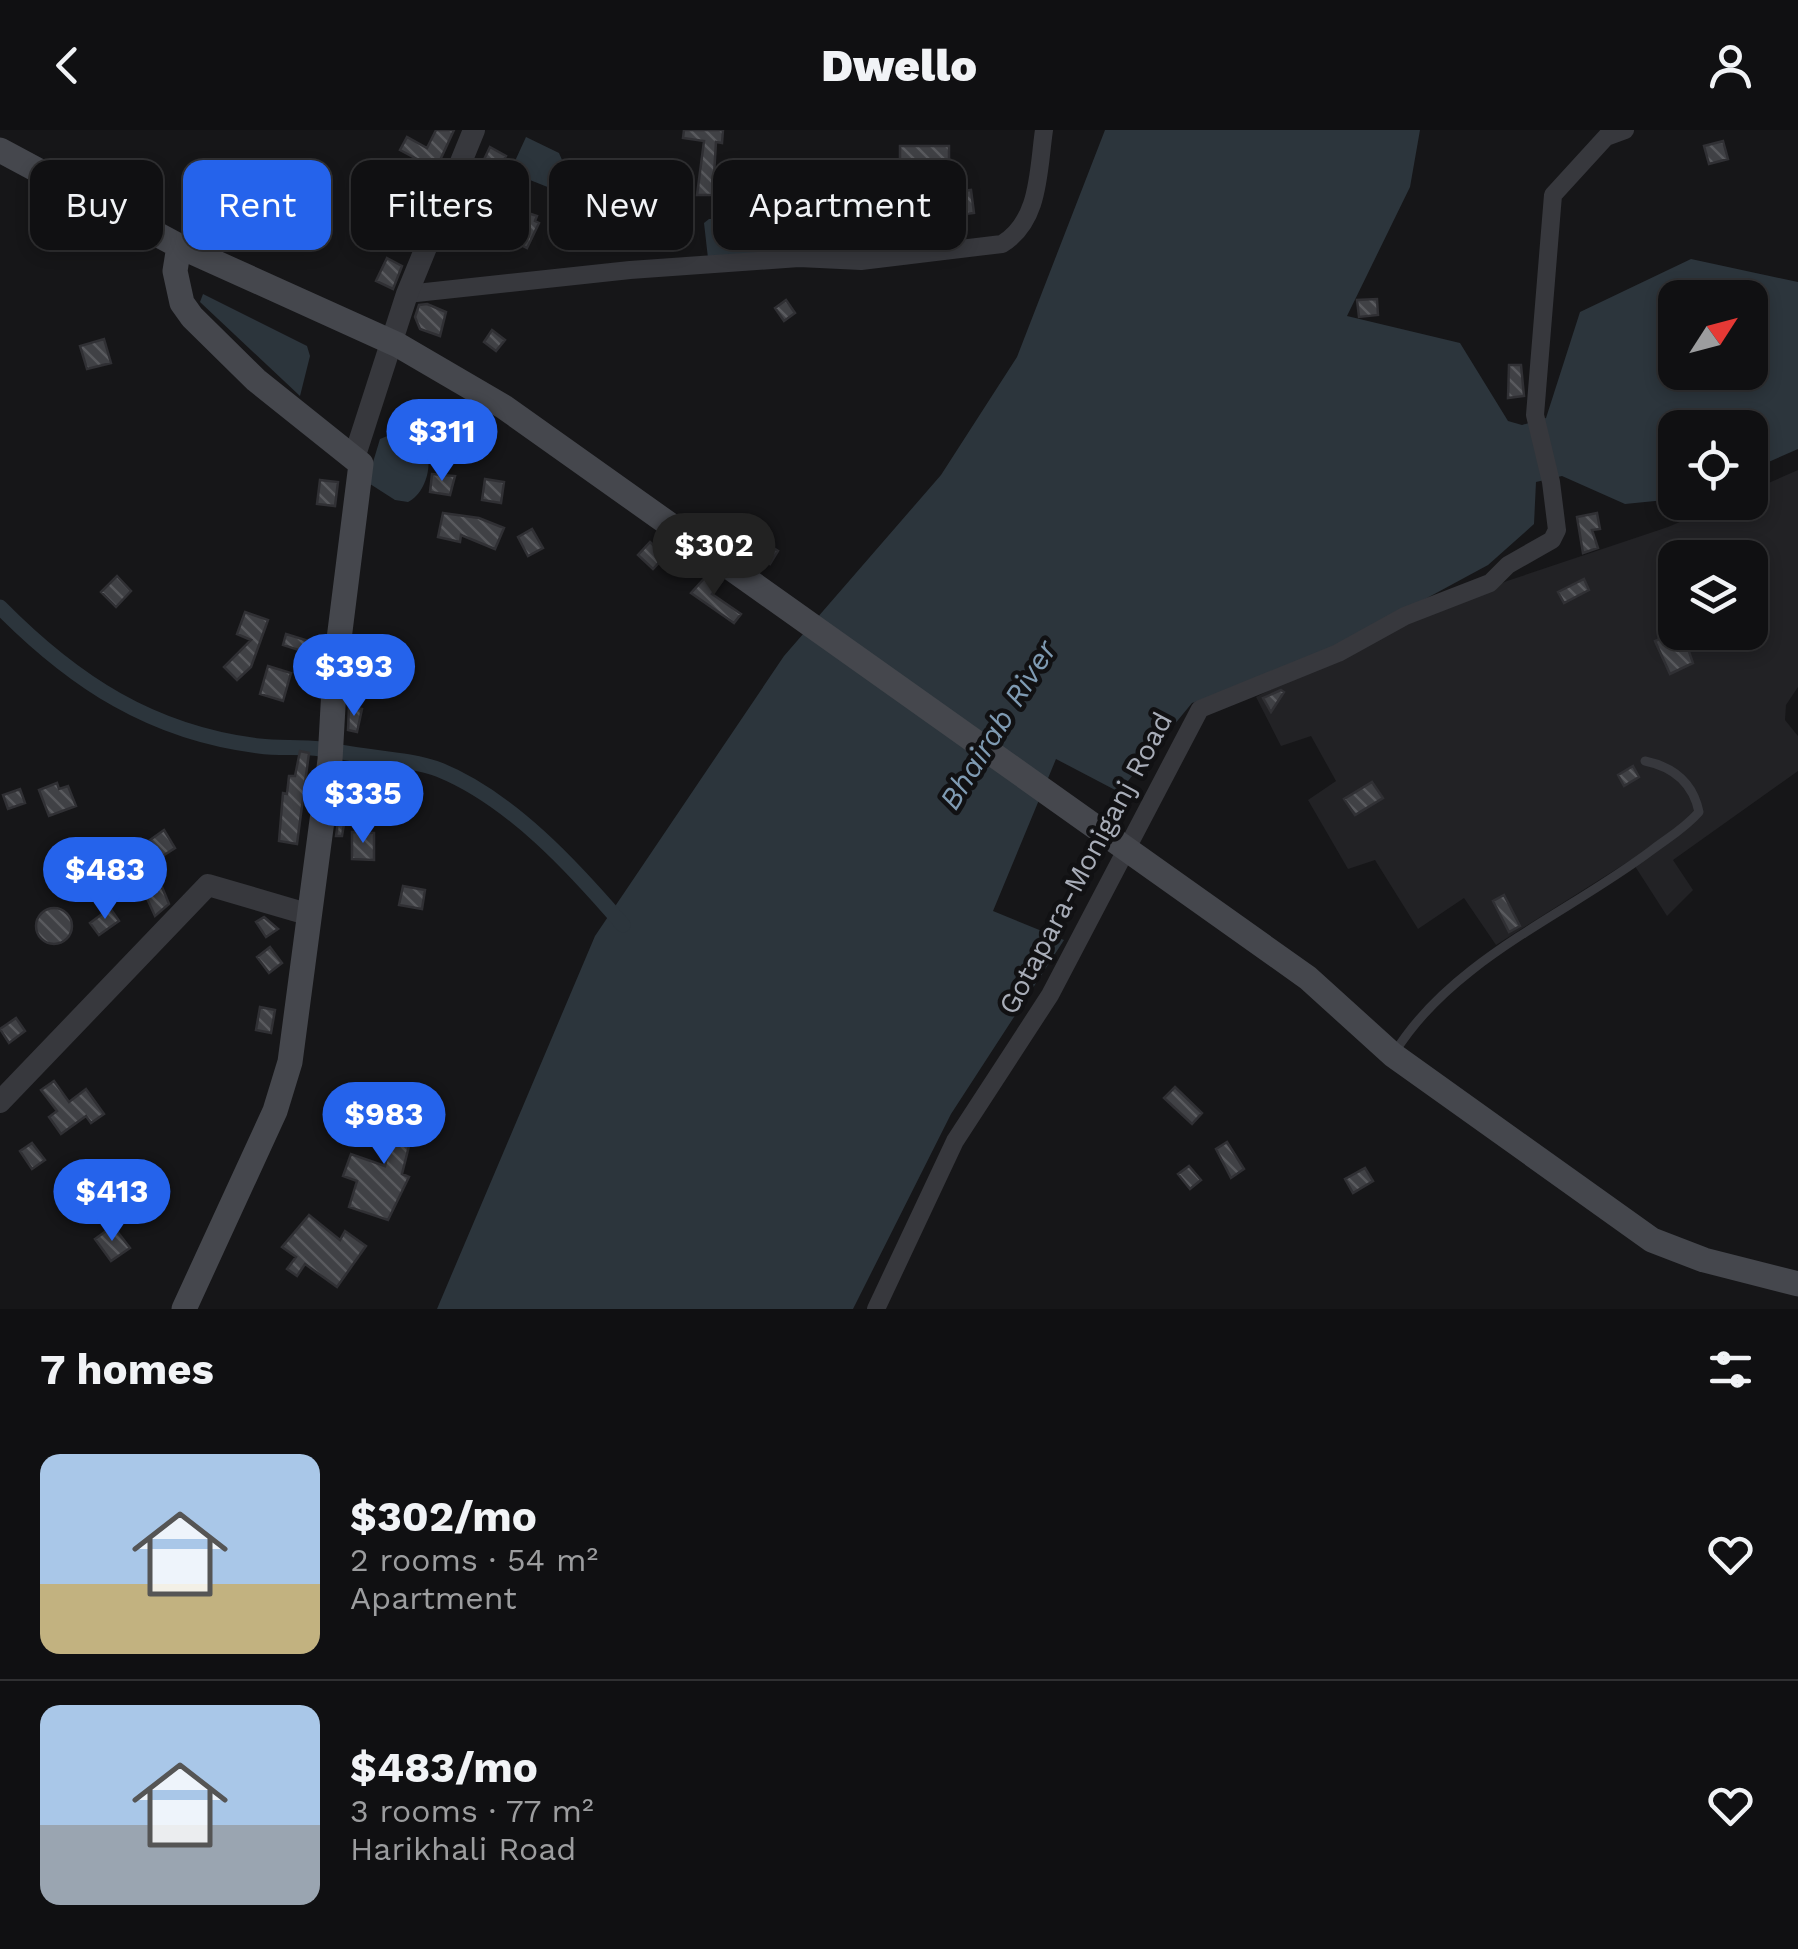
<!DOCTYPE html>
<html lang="en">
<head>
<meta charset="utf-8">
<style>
	:root { --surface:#101012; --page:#1e1e20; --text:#f1f3f6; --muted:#9c9d9f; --line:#303032; --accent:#2563eb }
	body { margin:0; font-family:"Work Sans",sans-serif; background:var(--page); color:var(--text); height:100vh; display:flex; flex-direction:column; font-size:38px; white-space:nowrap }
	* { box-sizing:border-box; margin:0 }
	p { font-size:32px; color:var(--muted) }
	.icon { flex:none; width:55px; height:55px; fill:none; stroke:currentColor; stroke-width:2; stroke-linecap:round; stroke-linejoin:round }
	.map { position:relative; height:1179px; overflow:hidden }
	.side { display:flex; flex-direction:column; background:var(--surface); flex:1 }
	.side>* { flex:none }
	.top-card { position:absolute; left:30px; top:30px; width:1000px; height:90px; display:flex; gap:20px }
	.needle { width:65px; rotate:54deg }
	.controls { position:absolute; left:1658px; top:150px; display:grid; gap:20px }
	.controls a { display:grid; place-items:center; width:110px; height:110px; border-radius:20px; background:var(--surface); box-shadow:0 5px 15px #0003,0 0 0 2px var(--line); font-size:50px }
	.price { position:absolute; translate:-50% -85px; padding:0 22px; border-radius:35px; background:var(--accent); color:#fff; font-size:32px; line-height:65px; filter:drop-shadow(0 2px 5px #0008) }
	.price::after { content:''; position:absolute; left:50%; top:60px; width:30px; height:22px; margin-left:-15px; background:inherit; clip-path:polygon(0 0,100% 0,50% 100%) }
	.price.current { background:#222; color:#fff }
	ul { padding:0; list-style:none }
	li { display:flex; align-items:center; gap:30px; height:250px; padding:0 40px }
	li+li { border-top:2px solid var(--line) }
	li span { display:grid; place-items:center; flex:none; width:280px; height:200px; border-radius:20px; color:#555 }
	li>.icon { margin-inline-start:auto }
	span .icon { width:120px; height:120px; fill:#fffc; stroke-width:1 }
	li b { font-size:42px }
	h2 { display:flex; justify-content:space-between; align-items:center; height:120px; padding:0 40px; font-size:42px }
	.pill { padding:0 35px; border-radius:20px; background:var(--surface); box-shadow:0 5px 15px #0003,0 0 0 2px var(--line); font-size:35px; line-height:90px }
	.pill.current { background:var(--accent); color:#fff }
	header { display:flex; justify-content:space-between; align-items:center; height:130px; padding:0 40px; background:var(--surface); font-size:45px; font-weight:800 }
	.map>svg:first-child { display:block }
	.built { fill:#222225; fill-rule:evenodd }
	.water { fill:#2c353c; fill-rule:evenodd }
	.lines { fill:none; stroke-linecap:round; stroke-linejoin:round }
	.canal { stroke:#2c353c; stroke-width:15 }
	.building { fill:url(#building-back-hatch); stroke:#303034; stroke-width:2.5 }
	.service { stroke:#37383d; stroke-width:9 }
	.minor { stroke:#37383d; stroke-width:18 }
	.tertiary { stroke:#37383d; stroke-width:22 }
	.secondary { stroke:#45474d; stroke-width:25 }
	.labels { text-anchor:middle; stroke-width:9; stroke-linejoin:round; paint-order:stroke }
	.street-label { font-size:28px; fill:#a8adb8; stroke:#111113 }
	.water-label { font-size:30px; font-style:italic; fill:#7f9bb3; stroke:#111113 }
</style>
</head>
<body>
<header><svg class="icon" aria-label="back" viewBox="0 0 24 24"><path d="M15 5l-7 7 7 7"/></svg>Dwello<svg class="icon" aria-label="person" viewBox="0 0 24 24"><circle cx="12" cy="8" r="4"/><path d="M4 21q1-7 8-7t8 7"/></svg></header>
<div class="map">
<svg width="1798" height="1179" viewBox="0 0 1798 1179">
	<defs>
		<pattern id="building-back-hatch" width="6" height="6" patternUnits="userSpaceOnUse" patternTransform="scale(2.5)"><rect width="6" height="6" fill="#404145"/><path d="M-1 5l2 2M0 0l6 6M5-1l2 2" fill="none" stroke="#595a5e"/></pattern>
	</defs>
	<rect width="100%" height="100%" fill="#161618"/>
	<path class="built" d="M1798,340V557L1786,575L1785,590L1798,606V641L1673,730L1693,760L1667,786L1631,730L1496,815L1464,768L1418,799L1375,730L1348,739L1308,670L1336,651L1311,606L1281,616L1256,567L1374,507L1507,451L1668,397L1724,373L1750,372V361ZM1675,428H1750V502H1675Z"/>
	<path class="water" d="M1105,0H1420L1410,57L1347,186L1460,213L1508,291L1522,295L1546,288L1580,182L1691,129L1798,152V319L1750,340V298H1675V369L1625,374L1562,346L1536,352L1534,394L1488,435L1305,534L1192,573L1119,662L1056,629L993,781L1064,810L951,984L853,1179H437L595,806L784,526L941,345L1017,227ZM1675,168H1750V242H1675Z
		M526,7L559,23L562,30L550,58L510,42Z
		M777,88L787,98V121L708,128L704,93L709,89Z
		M203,164L307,216L310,226L300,266L200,172Z
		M397,302L420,310C436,326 428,362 408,372L395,370L367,352L380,309Z"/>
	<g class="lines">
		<path class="canal" d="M0,477C74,552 152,603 259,616C279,619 300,616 321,619
			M341,622C372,628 411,629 440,640C511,669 574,738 623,795"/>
	</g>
	<path class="building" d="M436,0H454L436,39L400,20L407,7L427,18Z
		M684,0H723L722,13L716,12L714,45L750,48L749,65H697L704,11L683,8Z
		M1723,11L1728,29L1709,34L1704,16Z
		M900,16H949V32H900Z
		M490,17L506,26L494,48L479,40Z
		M772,45L787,46L786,60L771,59Z
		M400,57L432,64L425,79L416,78L413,99L392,95Z
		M971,60L974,83L925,89L923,66Z
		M467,62L537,86L535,91L539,93L527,118L492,100L497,88L463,76Z
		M616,78L642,85L643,78L664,81L660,105L613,90Z
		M387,128L402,136L393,159L376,151Z
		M1377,169L1378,185L1359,187L1357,170Z
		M786,170L795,183L784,191L775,178Z
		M427,174L446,182L440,206L420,199L415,187L419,175Z
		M492,200L505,210L496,221L484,212Z
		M104,209L111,233L87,239L80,216Z
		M1509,235H1521L1524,266L1508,268Z
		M432,344L455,346L450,365L430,362Z
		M485,349L504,352L501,373L482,370Z
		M320,350L338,352L335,376L317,374Z
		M443,383L479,388L504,398L495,419L461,405L460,412L438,407Z
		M1597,383L1600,399L1592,400L1598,418L1583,423L1577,387Z
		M718,391L752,414L743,427L710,403Z
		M532,399L543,418L528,426L518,407Z
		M756,407L778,421L770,434L749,420Z
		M650,412L665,426L653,439L638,425Z
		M709,443L722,451L712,464L741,484L734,493L691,463Z
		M117,446L131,461L116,477L101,462Z
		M1584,449L1589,460L1564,473L1558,462Z
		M1675,471V506L1683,504L1693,533L1670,544L1655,511L1672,503L1659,482Z
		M245,482L268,490L251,537L237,550L224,537L251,510L237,504Z
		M286,504L312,512L308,523L283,515Z
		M268,536L291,543L283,571L260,564Z
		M1281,560L1284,562L1271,582L1263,568Z
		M349,576L362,579L357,602L348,600Z
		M300,621L309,623L297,714L279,711L283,663L287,664L289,646H295Z
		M1633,636L1639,647L1624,656L1618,645Z
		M345,642H353L342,706H336Z
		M1372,652L1383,668L1355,685L1344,669Z
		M57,653L59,659L68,656L76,676L49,686L39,660Z
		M20,659L25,673L8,679L3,665Z
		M164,700L175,718L161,727L150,710Z
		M352,702L374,703V730L352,729Z
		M403,756L425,760L422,779L399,775Z
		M162,757L169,774L155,786L145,764Z
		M1504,765L1520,796L1509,802L1493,771Z
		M110,778L119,791L99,805L90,793Z
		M36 796a18 18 0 1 1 36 0a18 18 0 1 1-36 0Z
		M264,787L278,799L266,807L256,792Z
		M270,817L282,833L269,843L257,827Z
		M260,877L275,880L271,903L256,900Z
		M16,888L25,901L9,913L0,899Z
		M54,951L69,972L86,959L104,984L91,993L86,986L61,1004L49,987L57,981L41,960Z
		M1175,957L1202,983L1192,994L1164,968Z
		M388,975L416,980L415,1013L410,1012L402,1044L409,1047L388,1090L349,1077L357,1051L343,1046L351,1024L385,1036L391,1011L384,1010Z
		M1227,1012L1244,1039L1231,1048L1216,1019Z
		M32,1013L45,1030L32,1039L20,1021Z
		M1189,1036L1201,1050L1190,1059L1178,1044Z
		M1365,1038L1373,1051L1353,1063L1345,1049Z
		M309,1085L340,1110L345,1101L366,1116L337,1157L305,1134L297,1146L287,1139L296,1127L282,1117Z
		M113,1096L130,1118L111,1131L95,1109Z"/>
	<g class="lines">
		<path class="service" d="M1395,922C1453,829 1566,785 1652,720C1669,707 1684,699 1699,682C1693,653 1674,637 1645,631"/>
		<path class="minor" d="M407,164L630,140L799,128L861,131L1002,114C1040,91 1038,41 1044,0
			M876,1179L955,1011L1050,865L1200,579L1338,523L1405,486L1490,453L1508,435L1552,410L1557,400L1551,352L1535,285L1553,65L1606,7L1625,0"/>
		<path class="tertiary" d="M355,325L407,164L474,0
			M0,972L208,755L307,784"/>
		<path class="secondary" d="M0,20L179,116L398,215L504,277L1308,848L1393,925L1652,1110L1704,1130L1798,1154
			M179,116L175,141L182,173L192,187L256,250L361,334L335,541L330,630L290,932L275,981L184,1179"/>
	</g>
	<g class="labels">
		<g class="street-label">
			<text transform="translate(1085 733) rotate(-62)" y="10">Gotapara-Moniganj Road</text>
		</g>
		<g class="water-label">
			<text transform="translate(998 595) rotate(-58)" y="10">Bhairab River</text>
		</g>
	</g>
</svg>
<div class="controls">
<a><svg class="needle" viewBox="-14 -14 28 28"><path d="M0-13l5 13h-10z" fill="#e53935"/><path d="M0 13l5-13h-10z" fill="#9c9d9f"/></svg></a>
<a><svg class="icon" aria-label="locate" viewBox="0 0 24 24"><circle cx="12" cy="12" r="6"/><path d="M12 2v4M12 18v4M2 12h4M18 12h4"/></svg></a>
<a><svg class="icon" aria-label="layers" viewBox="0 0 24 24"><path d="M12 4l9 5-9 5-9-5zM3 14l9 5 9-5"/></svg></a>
</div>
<b class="price" style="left:442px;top:354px">$311</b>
<b class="price current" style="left:714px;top:468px">$302</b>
<b class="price" style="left:354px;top:589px">$393</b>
<b class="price" style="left:363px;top:716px">$335</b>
<b class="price" style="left:105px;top:792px">$483</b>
<b class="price" style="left:384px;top:1037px">$983</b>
<b class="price" style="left:112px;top:1114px">$413</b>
<div class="top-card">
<a class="pill">Buy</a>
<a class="pill current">Rent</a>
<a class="pill">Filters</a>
<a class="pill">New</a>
<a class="pill">Apartment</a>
</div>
</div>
<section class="side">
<h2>7 homes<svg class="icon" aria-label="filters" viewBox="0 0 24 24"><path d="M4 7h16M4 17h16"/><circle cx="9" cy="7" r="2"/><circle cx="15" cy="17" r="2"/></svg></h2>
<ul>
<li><span style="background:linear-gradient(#a9c7e8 65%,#c2b280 0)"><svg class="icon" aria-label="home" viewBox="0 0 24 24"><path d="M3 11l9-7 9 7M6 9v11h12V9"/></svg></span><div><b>$302/mo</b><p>2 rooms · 54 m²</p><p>Apartment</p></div><svg class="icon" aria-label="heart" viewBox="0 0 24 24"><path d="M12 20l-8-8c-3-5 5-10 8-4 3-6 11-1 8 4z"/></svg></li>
<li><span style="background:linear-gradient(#a9c7e8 60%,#9aa5b1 0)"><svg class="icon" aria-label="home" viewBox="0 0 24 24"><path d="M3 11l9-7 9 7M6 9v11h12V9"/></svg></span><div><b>$483/mo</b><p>3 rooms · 77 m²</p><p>Harikhali Road</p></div><svg class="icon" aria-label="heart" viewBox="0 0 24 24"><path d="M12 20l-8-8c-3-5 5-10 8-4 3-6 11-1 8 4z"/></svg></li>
</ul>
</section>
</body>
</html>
